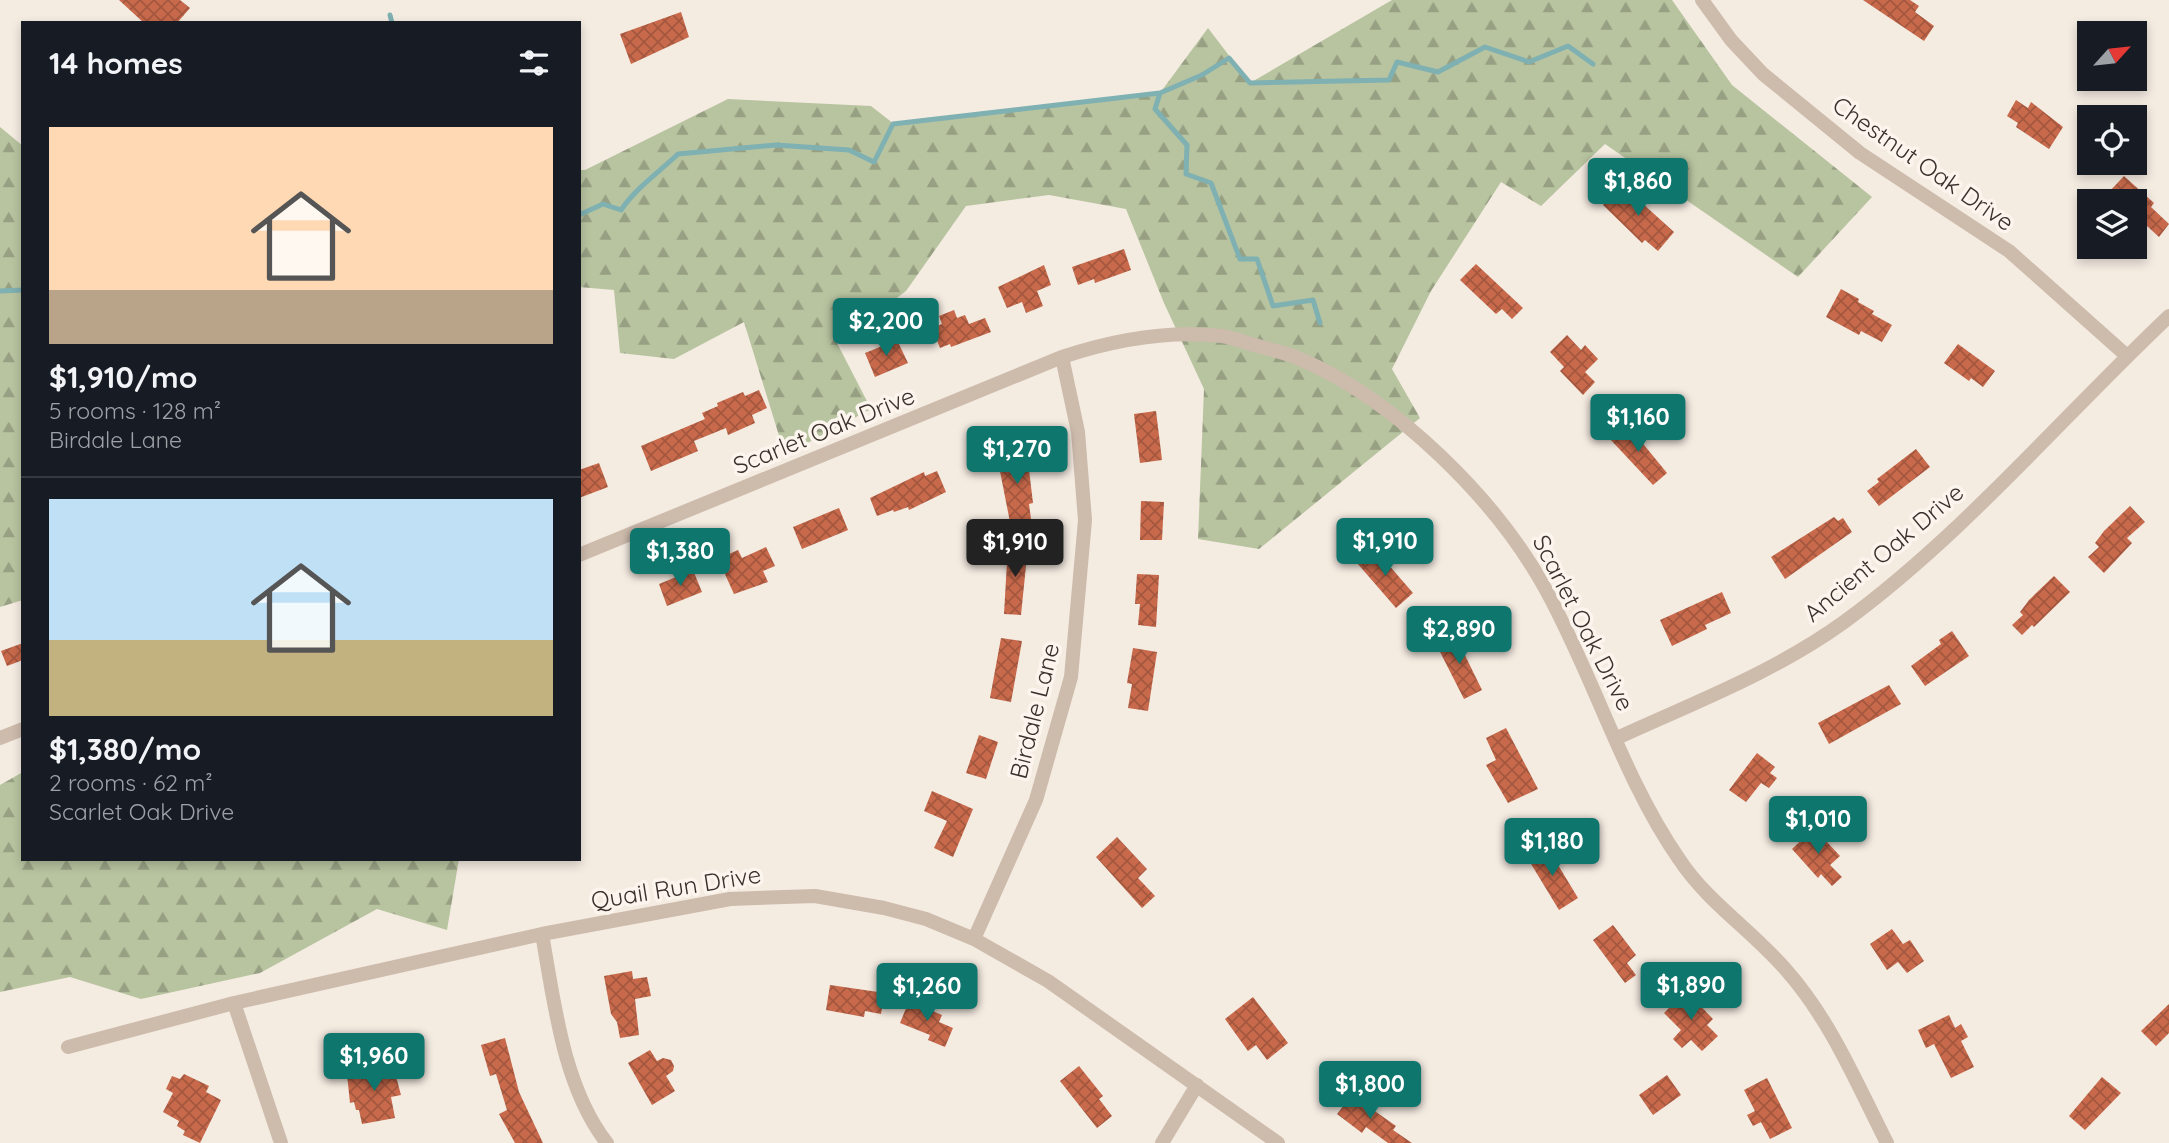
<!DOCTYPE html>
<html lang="en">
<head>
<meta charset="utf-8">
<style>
	:root { --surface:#171b24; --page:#242831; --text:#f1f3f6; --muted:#9ea1a6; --line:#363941; --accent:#0f766e }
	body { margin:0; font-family:Quicksand,sans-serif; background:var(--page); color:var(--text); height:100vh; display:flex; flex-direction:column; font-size:26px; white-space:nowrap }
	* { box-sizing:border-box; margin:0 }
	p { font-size:23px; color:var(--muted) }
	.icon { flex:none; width:38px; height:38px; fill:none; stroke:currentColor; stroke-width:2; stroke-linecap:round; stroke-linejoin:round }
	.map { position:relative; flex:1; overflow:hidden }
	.drawer { position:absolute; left:21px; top:21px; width:560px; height:840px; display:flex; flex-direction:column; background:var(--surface); border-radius:0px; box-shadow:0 4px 10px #0003 }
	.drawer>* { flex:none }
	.needle { width:46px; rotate:63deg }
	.fabs { position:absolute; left:2077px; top:21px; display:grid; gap:14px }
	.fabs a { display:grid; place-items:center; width:70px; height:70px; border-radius:0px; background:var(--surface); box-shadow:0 4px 10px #0003; font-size:35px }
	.price { position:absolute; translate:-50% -60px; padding:0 16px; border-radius:7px; background:var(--accent); color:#fff; font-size:23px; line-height:46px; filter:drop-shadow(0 2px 4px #0008) }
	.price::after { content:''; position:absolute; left:50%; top:42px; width:21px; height:16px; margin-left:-10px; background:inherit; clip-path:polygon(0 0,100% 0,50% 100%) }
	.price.current { background:#222; color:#fff }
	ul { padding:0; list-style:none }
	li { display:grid; align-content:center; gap:14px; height:371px; padding:0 28px }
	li+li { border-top:2px solid var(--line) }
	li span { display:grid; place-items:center; height:217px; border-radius:0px; color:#555 }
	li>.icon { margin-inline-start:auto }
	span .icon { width:126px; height:126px; fill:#fffc; stroke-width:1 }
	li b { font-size:30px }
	h2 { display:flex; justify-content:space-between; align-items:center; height:84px; padding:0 28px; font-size:30px }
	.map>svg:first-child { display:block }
	.forest { fill:url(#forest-firs) }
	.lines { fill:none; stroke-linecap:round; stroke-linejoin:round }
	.stream { stroke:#7fb0b2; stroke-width:5 }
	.building { fill:url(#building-cross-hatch) }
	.minor { stroke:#cdbbac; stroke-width:14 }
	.labels { text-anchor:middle; stroke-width:7; stroke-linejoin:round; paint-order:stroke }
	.street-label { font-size:24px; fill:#3b302b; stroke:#fbf5ee }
</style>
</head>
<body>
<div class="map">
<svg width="2169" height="1143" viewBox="0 0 2169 1143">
	<defs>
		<pattern id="forest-firs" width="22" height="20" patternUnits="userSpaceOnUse" patternTransform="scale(1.75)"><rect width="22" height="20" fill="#b8c4a0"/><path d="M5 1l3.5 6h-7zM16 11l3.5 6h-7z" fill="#97a083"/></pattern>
		<pattern id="building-cross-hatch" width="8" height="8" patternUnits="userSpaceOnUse" patternTransform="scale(1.75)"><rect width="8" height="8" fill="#c8694b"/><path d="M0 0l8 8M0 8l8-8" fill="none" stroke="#a4573f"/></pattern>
	</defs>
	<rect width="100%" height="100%" fill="#f4ebe1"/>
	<path class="forest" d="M1392,0H1672L1732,85L1872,197L1798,277L1605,144L1541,206L1501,182L1431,291L1392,369L1420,418L1259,549L1198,539L1204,389L1164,303L1126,209L1049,195L966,206L906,291L837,343L871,409L785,455L744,322L674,359L620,353L614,290L579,287V170H585L728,99L871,106L894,124L1160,93L1208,28L1250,83Z
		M0,127L23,146V600L0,607Z
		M23,772V859H459L447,930L377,909L260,973L141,999L70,977L0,992V785Z"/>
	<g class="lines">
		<path class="stream" d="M390,15L392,23
			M1160,93L1155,109L1187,145L1186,174L1211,183L1240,259H1257L1273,306L1313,300L1320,323
			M579,215L603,204L621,210C636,188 658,173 678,154L776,145L849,150L874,162L893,124L1160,93L1202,75L1229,58L1250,83L1389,80L1397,62L1438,72L1485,47L1529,62L1568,46L1593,64
			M0,291L23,290"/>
	</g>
	<path class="building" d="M119,0H180L190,8L177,23H144Z
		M1863,0H1910L1919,6L1915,12L1934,26L1924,41Z
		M681,12L689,37L631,64L620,34Z
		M2016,100L2028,108L2031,102L2063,127L2049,149L2016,127L2018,123L2007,116Z
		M2124,176L2154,203L2151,207L2169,224L2159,237L2135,215V201H2117L2108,193Z
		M1621,184L1674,232L1658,251L1645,240L1642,243L1603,205Z
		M1124,249L1131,270L1095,283L1094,279L1078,285L1072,267Z
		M1476,264L1523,308L1512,319L1502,309L1496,314L1460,280Z
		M1044,265L1051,285L1037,291L1043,306L1026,313L1022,302L1007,308L998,287Z
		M1841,289L1859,299L1858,302L1874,311L1872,314L1892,325L1882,342L1861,331L1859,335L1826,317Z
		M954,310L957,318L965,315L969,324L985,318L991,332L951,347L950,344L940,348L932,328L942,324L939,316Z
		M1567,335L1581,350L1585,345L1598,359L1585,372L1595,382L1583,395L1560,371L1564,367L1550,352Z
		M897,340L908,363L875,377L865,353Z
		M1958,344L1995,371L1983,387L1971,378L1969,381L1944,363Z
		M759,390L767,408L752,415L755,423L728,435L726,428L694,441L698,451L651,471L641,446L705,419L702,413L718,406L717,403L743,392L745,396Z
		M1156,411L1162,460L1140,463L1134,414Z
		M1626,423L1667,473L1653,485L1609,438Z
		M1916,449L1930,467L1879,506L1867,491L1879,482L1877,479Z
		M1027,453L1033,503L1029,504L1031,519L1010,522L997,456Z
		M599,463L608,487L579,498V470Z
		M937,471L946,492L909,510L908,507L894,512L893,510L877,516L870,498L924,472L925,476Z
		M1141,501L1164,502L1162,540H1140Z
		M2130,506L2145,522L2127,538L2132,543L2104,573L2088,557L2099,547L2095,543L2104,531Z
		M839,508L848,530L802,549L793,527Z
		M1834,517L1838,521L1843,518L1852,532L1785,579L1771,557Z
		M1008,545L1028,546L1021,615L1004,614Z
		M766,547L775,566L763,571L768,582L734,594L718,559L738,550L742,558Z
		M1374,548L1413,593L1396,608L1357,563Z
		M693,570L702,592L667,606L659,584Z
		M1137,574L1159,575L1156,627L1138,625L1140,604H1135Z
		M2054,576L2070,592L2034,627L2032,625L2022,635L2012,625L2023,615L2020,612L2029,600Z
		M1722,592L1731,613L1705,625L1707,629L1672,646L1660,620Z
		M1952,631L1969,656L1925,686L1911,666L1941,644L1939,640Z
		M1454,633L1482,690L1464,699L1435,642Z
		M1001,638L1022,641L1011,702L990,698Z
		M23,643V660L7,666L1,651Z
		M1133,648L1157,652L1148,711L1128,708L1132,684L1127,683Z
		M1889,685L1901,704L1829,744L1818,723Z
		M1506,728L1538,789L1508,803L1486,765L1496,760L1486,738Z
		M979,735L998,742L986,779L966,773Z
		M1757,753L1775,767L1770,773L1777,778L1769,788L1761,783L1746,802L1729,790Z
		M932,791L973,809L953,857L934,848L947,821L924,811Z
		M1814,828L1840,856L1830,865L1842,877L1832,886L1821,874L1818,878L1792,849Z
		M1117,837L1147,869L1138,878L1155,896L1142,908L1096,857Z
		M1538,845L1546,859L1552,855L1578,898L1559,910L1525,854Z
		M1613,925L1636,955L1627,963L1636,975L1625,983L1593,940Z
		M1892,929L1903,944L1910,940L1924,961L1907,973L1898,962L1887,970L1870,944Z
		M632,971L633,979L647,977L651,996L635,999L639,1035L620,1038L617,1022L611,1014L604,976Z
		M830,985L885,993L881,1014L865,1011L864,1017L826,1010Z
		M1686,991L1713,1019L1707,1025L1718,1036L1702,1051L1691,1040L1682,1048L1673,1039L1681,1030L1664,1013Z
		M1253,997L1288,1043L1267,1060L1256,1045L1248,1051L1225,1019Z
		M909,1001L942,1015L939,1022L953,1028L945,1047L928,1040L930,1035L900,1023Z
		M2169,1004V1033L2156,1046L2141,1031Z
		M1949,1015L1955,1028L1961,1024L1968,1037L1961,1041L1974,1067L1951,1078L1934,1044L1926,1048L1918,1030Z
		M505,1038L519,1092L543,1143H515L499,1114L507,1110L496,1074L490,1076L481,1045Z
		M650,1050L657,1061L663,1058L671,1060L674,1066L673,1071L666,1076L675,1091L652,1105L628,1063Z
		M393,1065L401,1095L391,1097L395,1118L362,1124L359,1110H356L354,1102L350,1103L347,1074Z
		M1079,1066L1103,1096L1099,1099L1112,1116L1097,1128L1060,1081Z
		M184,1074L209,1086L206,1092L221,1100L200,1143L183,1135L185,1131L177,1126L179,1121L163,1112L173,1093L166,1089L172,1076L180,1079Z
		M1667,1075L1681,1095L1653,1115L1639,1095Z
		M2102,1077L2121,1093L2085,1130L2069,1116Z
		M1767,1078L1792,1128L1770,1139L1761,1122L1753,1126L1747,1115L1755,1111L1744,1090Z
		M1352,1095L1396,1126L1393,1130L1412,1143H1388L1366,1127L1362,1133L1337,1114Z"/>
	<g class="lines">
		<path class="minor" d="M1702,0L1731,40L1763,74L1860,153L2009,251L2127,356
			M579,555L1062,357C1113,340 1168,330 1222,336C1234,338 1247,343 1258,346C1272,350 1287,353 1300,359C1396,400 1497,500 1546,590C1594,677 1623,778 1679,859C1708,903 1753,931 1787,971C1831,1021 1857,1084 1887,1143
			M0,738L23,729
			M1617,738C1693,703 1775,672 1844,622C1964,534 2061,418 2169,316
			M542,934C554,1001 563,1087 607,1143
			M974,939L1036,800L1071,677L1085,520L1078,432L1062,357
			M234,1003L281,1143
			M68,1047L234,1003L542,934L730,899L815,896L884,908L926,919L974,939L1048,981L1278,1143
			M1162,1143L1197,1085"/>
	</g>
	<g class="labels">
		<g class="street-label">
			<text transform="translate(1923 164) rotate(35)" y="8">Chestnut Oak Drive</text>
			<text transform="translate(824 431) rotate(-22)" y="8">Scarlet Oak Drive</text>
			<text transform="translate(1884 553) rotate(-40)" y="8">Ancient Oak Drive</text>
			<text transform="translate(1583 623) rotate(63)" y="8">Scarlet Oak Drive</text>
			<text transform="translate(1035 711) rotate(-76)" y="8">Birdale Lane</text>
			<text transform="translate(676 888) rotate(-9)" y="8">Quail Run Drive</text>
		</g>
	</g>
</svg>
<div class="fabs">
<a><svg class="needle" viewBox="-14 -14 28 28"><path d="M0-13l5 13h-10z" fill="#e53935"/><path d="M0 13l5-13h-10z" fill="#9ea1a6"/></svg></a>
<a><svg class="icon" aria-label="locate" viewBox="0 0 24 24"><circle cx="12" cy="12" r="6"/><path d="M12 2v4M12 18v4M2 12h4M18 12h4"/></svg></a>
<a><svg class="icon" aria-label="layers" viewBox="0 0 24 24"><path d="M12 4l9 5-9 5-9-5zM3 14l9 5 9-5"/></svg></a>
</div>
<b class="price" style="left:1638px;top:218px">$1,860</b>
<b class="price" style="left:886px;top:358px">$2,200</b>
<b class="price" style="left:1638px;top:454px">$1,160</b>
<b class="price" style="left:1017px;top:486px">$1,270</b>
<b class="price" style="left:1385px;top:578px">$1,910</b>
<b class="price current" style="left:1015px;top:579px">$1,910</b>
<b class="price" style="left:680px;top:588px">$1,380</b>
<b class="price" style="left:1459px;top:666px">$2,890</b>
<b class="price" style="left:1818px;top:856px">$1,010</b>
<b class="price" style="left:1552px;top:878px">$1,180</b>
<b class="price" style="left:1691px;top:1022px">$1,890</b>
<b class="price" style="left:927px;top:1023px">$1,260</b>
<b class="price" style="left:374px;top:1093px">$1,960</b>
<b class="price" style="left:1370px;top:1121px">$1,800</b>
<section class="drawer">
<h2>14 homes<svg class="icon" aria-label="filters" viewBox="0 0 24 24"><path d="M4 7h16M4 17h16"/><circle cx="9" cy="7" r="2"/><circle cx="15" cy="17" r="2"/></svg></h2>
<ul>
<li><span style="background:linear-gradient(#ffd9b3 75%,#b9a48a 0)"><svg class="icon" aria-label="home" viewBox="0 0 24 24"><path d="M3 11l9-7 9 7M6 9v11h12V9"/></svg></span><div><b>$1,910/mo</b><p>5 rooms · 128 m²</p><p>Birdale Lane</p></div></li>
<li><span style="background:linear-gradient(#bfe0f5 65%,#c2b280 0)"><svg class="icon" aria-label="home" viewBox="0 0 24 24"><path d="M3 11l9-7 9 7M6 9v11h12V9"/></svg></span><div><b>$1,380/mo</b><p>2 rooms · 62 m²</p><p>Scarlet Oak Drive</p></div></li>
</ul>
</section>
</div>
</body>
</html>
